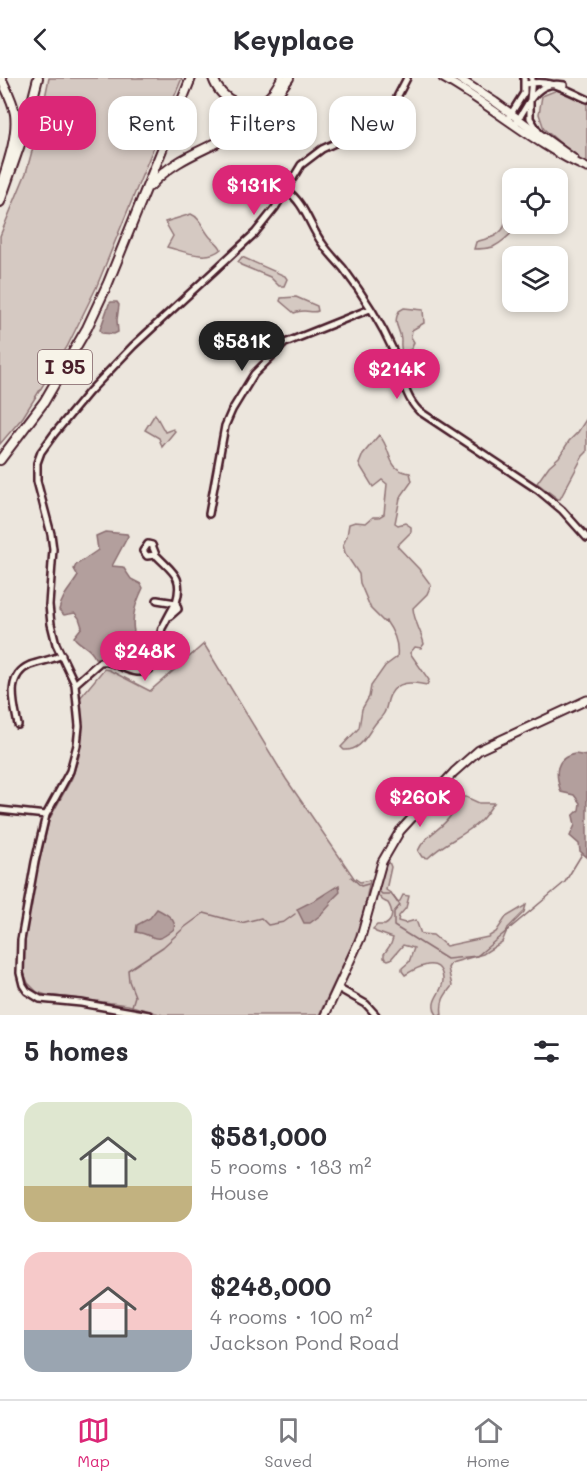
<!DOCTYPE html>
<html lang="en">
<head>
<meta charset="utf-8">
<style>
	:root { --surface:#fff; --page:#f7f7f7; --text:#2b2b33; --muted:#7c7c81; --line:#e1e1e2; --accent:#db2777 }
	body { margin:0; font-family:Mali,sans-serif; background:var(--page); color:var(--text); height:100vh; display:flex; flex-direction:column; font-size:22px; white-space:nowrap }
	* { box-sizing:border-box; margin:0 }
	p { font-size:20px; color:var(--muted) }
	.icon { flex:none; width:33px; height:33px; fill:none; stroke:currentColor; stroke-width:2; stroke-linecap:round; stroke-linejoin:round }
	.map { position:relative; height:937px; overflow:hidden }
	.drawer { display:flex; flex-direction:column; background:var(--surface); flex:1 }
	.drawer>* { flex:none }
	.hud { position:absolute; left:18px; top:18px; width:552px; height:54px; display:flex; gap:12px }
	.controls { position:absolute; left:502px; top:90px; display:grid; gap:12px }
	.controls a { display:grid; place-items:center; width:66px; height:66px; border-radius:12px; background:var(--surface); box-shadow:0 3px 9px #0003; font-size:30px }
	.price { position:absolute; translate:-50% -51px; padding:0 14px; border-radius:21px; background:var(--accent); color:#fff; font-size:20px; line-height:39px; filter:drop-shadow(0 2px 3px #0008) }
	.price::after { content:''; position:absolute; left:50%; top:36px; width:18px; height:14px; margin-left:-9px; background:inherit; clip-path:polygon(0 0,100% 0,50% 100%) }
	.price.on { background:#222; color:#fff }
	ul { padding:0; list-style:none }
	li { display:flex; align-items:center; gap:18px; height:150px; padding:0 24px }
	li span { display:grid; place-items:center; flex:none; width:168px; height:120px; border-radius:18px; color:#555 }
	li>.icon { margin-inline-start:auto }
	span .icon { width:72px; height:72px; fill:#fffc; stroke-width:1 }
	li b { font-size:26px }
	h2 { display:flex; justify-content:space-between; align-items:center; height:72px; padding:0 24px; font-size:26px }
	.pill { padding:0 21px; border-radius:18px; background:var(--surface); box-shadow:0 3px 9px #0003; font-size:21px; line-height:54px }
	.pill.on { background:var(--accent); color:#fff }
	header { display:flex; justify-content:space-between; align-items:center; height:78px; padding:0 24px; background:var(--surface); font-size:27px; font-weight:700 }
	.tab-bar { display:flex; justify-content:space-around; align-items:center; height:84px; border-top:2px solid var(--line); background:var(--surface); font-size:16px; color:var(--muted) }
	.tab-bar a { display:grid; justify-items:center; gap:3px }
	.tab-bar .on { color:var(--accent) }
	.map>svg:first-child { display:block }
	.green { fill:#d5c9c2; stroke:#907476; stroke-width:1.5 }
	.water { fill:#b39f9d; stroke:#896c6f; stroke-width:1.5 }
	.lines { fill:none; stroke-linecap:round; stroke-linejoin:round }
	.stream { stroke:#896c6f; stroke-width:1.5 }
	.minor-casing { stroke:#4a1f2b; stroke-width:10 }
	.major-casing { stroke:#4a1f2b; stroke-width:11 }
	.highway-casing { stroke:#4a1f2b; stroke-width:12 }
	.minor { stroke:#f7f3e8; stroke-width:5 }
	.major { stroke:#f7f3e8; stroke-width:7 }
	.highway { stroke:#f7f3e8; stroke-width:8 }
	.labels { text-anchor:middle; stroke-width:4.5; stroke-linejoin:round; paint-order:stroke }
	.shield { fill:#f7f3e8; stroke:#7e5f64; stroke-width:1.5 }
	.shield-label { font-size:20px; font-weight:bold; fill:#4a1f2b }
</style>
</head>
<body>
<header><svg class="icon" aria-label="back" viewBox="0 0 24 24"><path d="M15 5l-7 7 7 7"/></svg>Keyplace<svg class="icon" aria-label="search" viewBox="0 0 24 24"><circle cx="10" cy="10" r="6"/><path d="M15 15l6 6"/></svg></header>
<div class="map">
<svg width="587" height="937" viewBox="0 0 587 937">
	<rect width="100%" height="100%" fill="#ece6dd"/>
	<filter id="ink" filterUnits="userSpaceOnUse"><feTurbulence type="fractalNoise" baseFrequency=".0167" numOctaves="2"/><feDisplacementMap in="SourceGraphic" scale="12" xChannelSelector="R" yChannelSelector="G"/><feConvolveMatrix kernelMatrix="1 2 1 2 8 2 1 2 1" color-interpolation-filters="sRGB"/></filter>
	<g filter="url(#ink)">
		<path class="green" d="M49,0H182L96,210L67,269L23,339L0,366V158L26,95L40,44Z
			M557,12L587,26V85L581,83L544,51L539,36L542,18Z
			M513,132V146H520C513,154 503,164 493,169C489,170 478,171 474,171L476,164C485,160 495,161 502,152C509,144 500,139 513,132Z
			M191,136C201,140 203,152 211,160C215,164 219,166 221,171C207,184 183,173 167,169L173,158L165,144Z
			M242,179L285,198L287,201L284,208H279L270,199L241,187L238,184Z
			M296,219L317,228L318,233C311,236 306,230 294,235L280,223L281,220Z
			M404,230L423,232L424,245L412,252L411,259L414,264L412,270L403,276C400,271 401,268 401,262C400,248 392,248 399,233Z
			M155,336L165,354L173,351L175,353L162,369L159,360L145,352Z
			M587,340V374L583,378L560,421H558L537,405L549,388L559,379L569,363L578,354Z
			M379,357C393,372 385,392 410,395L412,403L400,420L395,445L398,447L405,445L411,449V454L397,468L419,491L431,507L427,516L413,530C414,544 421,552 424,566L421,570L415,569L410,575L429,602L427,607C414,605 398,601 390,617C387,622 387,630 384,635C382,639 378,642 375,646C366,658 361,673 344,672L341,669L359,650L362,631L369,619L371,608L385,588L397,579C399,565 394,554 386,543L384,544L371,531L360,505L359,496L345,475L343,467L347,458L349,446L355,444L366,445L373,439H379L384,436L387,406L382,402L373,409L359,386L363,376Z
			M204,566L286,701L354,800L360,804L370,802L364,832L354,863L319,937H163L128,927L46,917L37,914L28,905L23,893L22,872L30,823L49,742L72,700L79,678L82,655L80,620L104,591L109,592L150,613Z
			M460,719H466L479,725H494C489,731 485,739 479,744C463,759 444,764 428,780L422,779L418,773C425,756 442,752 451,737C455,731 456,725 460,719Z
			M389,784L391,789L386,812L392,816L397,824L400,823L403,817L409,818L406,830L399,838L398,843L405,845L416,842L421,856L433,857L446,868L488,859L496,854L506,839L526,827L524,834L508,850L502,864L483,876L451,885L448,890L452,908C444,918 440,923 442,937H437C427,922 444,915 443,901C441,876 416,890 405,897L402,893V890L409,884L414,870L403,867L391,881L388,882L384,880V876L391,866L393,860L376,854L373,851L377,847H385C394,842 393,833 388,825C369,818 376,794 389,784Z"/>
		<path class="water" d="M111,224H117L119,227L117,242L118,254L114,256L102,255L100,252L109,226Z
			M105,454L127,456L128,458L112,488L123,489L131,501L141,506L143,510C136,525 131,538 134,554L126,566L116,567L114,580H95C90,568 80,568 74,559L82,549L79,540L75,535L64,537L59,532C62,517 71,510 78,498L74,491L76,487L98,472L96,458Z
			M575,676L587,678V779L580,773L579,766L570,758L575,747L573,738L579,732L580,725L574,717L561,714C555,696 554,680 575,676Z
			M339,807L340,814L330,824L331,826L322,836L310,845H304L297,831L317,821Z
			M157,831C165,835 177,841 174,851C153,868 157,857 136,854L137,847L150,840Z"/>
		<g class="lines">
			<path class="stream" d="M351,799L361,808L368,806
				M378,812L382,816H391L400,827L394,834V848L447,881L477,878L565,804L582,776
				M132,928L135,918L129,903L128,892L163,869L185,849L204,835L241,845L261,840L268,847L284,844L295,836"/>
			<g class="minor-casing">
				<path id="minor" d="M525,6C550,0 566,12 587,21
					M509,39L524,15V0
					M515,47L530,22L532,0
					M538,53L530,40V22C539,10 548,4 564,7
					M286,112C305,125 309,147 322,165C328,174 336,182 343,190C362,215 381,245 394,274C403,294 402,316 419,333L538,412L562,432L587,460
					M209,436L225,348L232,332L254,296L285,265L370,231
					M156,477L152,467L148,466L143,473L147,478L156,477C173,495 184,498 176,525L157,522
					M75,606L100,584C115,582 123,593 137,594C164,595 157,566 162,550C164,547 174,527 176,525L178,531L170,538
					M18,647C14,626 5,598 30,587C41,583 52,582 62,577
					M0,732L46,737
					M338,910L366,926L376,937
					M149,937L81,925L40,921L27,913L23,907L20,895L21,862L35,784L46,737L70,693L77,667L79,648L75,606L56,566L51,546L49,527L53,471L51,456L37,403V385L41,374L54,356L89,314L133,268L255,155L275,130L301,87L322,71L372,48L394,25L407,0"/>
			</g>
			<g class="major-casing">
				<path id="major" d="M443,0C493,28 535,67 587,90
					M458,0L495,24L574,81
					M325,937L361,859L382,784L400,753L454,694L479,672L587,622"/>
			</g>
			<g class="highway-casing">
				<path id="highway" d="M213,0C221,23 247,36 268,20C274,15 278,7 282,0
					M150,108C176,79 205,73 237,54C259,40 274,21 289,0
					M0,110C7,88 18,59 15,36C13,23 6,11 1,0
					M0,124L24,55L38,0
					M0,382L44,324L87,250L108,205L191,0"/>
			</g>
			<use href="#minor" class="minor"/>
			<use href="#major" class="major"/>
			<use href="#highway" class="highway"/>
		</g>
	</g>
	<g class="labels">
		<rect class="shield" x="38" y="272" width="54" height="34" rx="4.5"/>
		<g class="shield-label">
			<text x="65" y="296">I 95</text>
		</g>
	</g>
</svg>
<div class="controls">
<a><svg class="icon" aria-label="locate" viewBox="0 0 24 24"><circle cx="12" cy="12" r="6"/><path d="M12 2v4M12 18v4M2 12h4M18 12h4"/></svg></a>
<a><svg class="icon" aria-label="layers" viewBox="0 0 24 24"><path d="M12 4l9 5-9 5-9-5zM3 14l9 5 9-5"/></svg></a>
</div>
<b class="price" style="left:254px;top:138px">$131K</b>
<b class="price on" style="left:242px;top:294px">$581K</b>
<b class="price" style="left:397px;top:322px">$214K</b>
<b class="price" style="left:145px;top:604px">$248K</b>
<b class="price" style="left:420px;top:750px">$260K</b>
<div class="hud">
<a class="pill on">Buy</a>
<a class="pill">Rent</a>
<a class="pill">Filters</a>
<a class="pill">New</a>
</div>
</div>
<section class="drawer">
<h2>5 homes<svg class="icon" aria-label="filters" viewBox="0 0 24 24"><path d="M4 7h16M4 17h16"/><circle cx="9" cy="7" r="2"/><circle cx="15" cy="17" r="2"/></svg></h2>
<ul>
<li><span style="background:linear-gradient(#dfe7d0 70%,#c2b280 0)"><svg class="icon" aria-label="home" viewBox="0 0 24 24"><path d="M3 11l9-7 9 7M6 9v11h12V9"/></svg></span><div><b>$581,000</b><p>5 rooms · 183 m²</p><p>House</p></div></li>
<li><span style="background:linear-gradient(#f6c9c9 65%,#9aa5b1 0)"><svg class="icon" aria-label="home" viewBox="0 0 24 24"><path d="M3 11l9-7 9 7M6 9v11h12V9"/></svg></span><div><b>$248,000</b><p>4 rooms · 100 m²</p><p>Jackson Pond Road</p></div></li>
</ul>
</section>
<nav class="tab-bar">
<a class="on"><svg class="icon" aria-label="map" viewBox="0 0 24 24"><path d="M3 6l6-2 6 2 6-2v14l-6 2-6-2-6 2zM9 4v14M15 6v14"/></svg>Map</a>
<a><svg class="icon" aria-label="saved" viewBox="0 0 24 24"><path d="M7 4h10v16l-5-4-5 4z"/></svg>Saved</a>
<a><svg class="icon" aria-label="home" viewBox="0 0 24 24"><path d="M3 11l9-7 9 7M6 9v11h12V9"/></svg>Home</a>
</nav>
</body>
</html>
